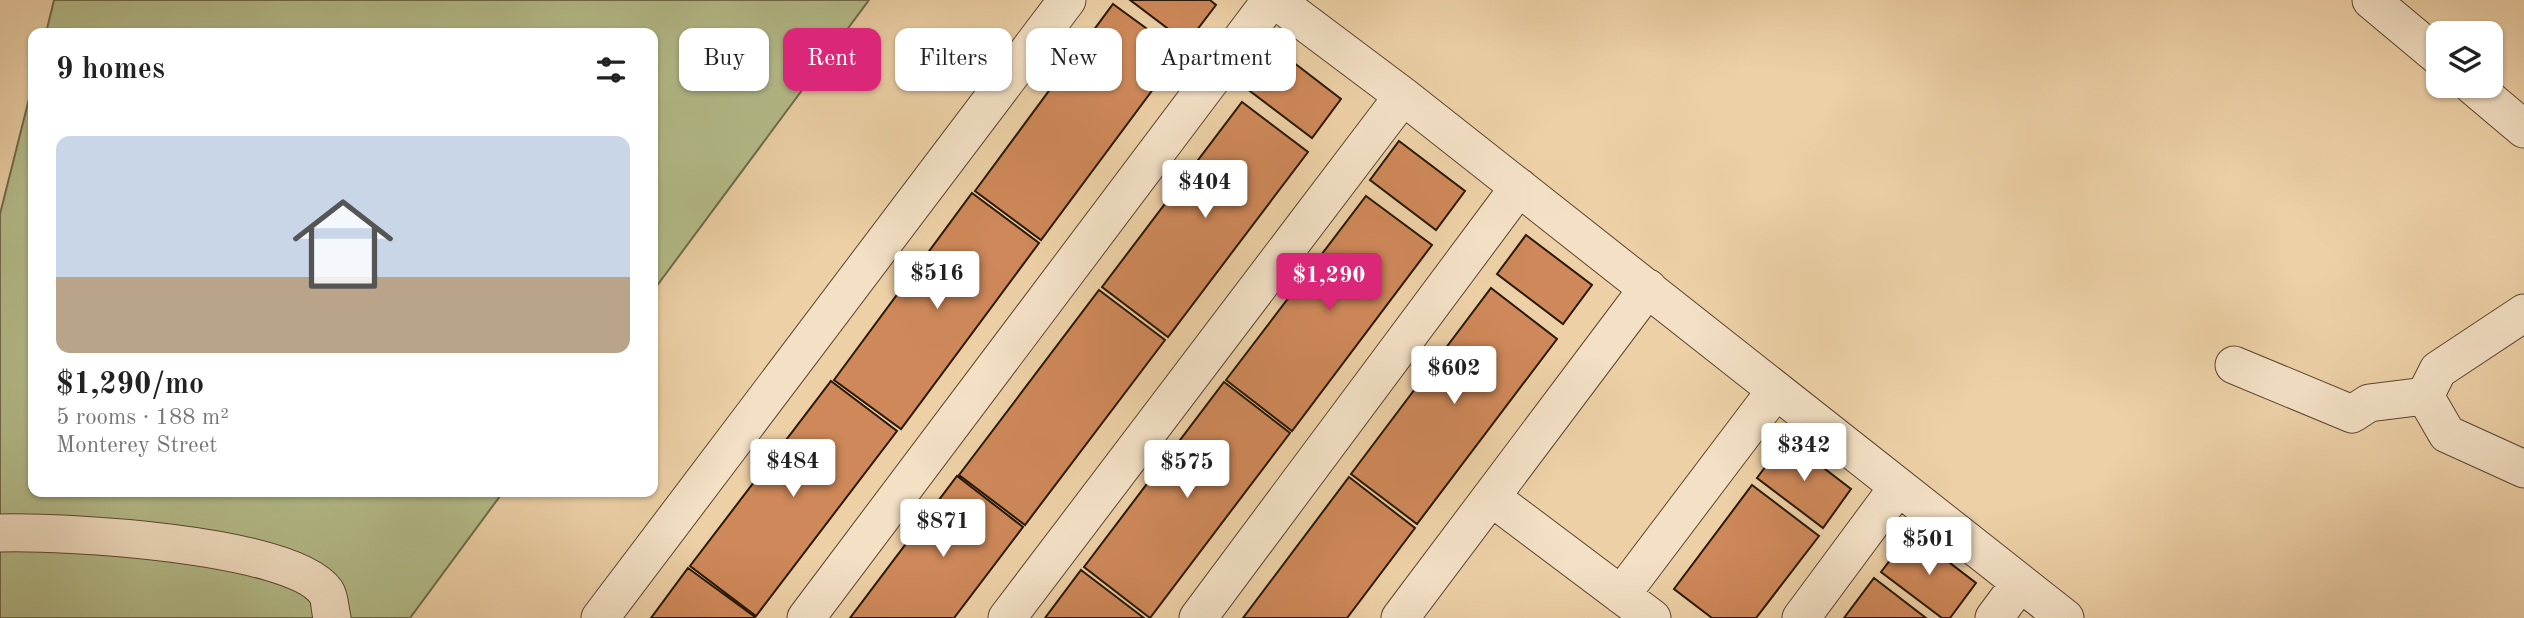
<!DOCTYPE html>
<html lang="en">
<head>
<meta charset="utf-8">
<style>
	:root { --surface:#fff; --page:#f2f2f2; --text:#222; --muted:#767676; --accent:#db2777 }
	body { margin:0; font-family:"Old Standard TT",serif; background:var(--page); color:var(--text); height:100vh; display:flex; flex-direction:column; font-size:26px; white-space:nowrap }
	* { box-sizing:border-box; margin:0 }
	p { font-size:23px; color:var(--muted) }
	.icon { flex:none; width:38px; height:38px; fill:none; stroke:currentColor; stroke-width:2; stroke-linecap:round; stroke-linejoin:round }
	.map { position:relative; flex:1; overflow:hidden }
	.details { position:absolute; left:28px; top:28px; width:630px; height:469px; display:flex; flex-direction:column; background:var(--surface); border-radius:14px; box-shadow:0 2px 5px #0004 }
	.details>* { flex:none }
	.banner { position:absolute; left:679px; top:28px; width:665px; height:63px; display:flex; gap:14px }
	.buttons { position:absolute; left:2426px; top:21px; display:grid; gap:14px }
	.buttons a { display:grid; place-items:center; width:77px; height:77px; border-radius:14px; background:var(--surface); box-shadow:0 2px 5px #0004; font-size:35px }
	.price { position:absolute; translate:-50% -60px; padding:0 16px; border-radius:7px; background:#fff; color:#222; font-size:23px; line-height:46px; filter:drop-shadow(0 2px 4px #0008) }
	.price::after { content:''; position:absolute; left:50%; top:42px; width:21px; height:16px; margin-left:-10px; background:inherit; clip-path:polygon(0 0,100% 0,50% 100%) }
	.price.on { background:var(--accent); color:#fff }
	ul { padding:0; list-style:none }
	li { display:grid; align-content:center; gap:14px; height:371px; padding:0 28px }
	li span { display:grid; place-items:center; height:217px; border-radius:14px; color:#555 }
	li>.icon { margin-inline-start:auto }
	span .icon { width:126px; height:126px; fill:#fffc; stroke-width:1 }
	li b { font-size:30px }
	h2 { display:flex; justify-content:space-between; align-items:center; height:84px; padding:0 28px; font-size:30px }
	.pill { padding:0 24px; border-radius:14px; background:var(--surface); box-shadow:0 2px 5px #0004; font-size:24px; line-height:63px }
	.pill.on { background:var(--accent); color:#fff }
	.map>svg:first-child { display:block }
	.green { fill:#b4bc8a; stroke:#6e6a49; stroke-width:2 }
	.building { fill:#ce8859; stroke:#291808; stroke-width:2 }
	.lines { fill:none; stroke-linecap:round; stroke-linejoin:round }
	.minor-casing { stroke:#5a4630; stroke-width:39 }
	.minor { stroke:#f3e0c5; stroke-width:37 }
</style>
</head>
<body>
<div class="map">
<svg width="2524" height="618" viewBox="0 0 2524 618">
	<rect width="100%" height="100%" fill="#edd0a6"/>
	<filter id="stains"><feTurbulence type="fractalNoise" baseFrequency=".00286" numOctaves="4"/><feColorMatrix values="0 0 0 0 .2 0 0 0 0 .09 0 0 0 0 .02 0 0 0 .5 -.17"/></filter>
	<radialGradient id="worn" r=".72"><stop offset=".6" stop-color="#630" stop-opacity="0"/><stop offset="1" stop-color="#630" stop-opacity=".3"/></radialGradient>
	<path class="green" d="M54,0H869L653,291V33H46Z
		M33,83V492H503L410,618H0V214Z"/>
	<path class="building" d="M1130,0H1210L1216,5L1187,43Z
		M1113,4L1180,53L1041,240L975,191Z
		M1276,49L1341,99L1312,138L1246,88Z
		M1242,102L1308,152L1168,337L1102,287Z
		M1399,141L1465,191L1436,230L1370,180Z
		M972,193L1039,243L901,429L834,380Z
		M1366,196L1432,245L1292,431L1226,380Z
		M1526,235L1592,285L1563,324L1497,274Z
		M1491,288L1557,339L1417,524L1351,474Z
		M1099,290L1165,340L1025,525L959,475Z
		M831,381L897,431L756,616L690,566Z
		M1224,382L1290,433L1150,618L1084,567Z
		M1786,439L1851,489L1823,528L1757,478Z
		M957,476L1023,527L954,618H850Z
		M1349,477L1415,528L1347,618H1243Z
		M1752,485L1819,536L1756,618H1712L1674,589Z
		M1911,533L1976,583L1950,618H1942L1881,572Z
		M688,568L755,617L754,618H651Z
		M1081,570L1144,618H1045Z
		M1874,578L1926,618H1844Z"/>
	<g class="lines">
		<g class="minor-casing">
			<path id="minor" d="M1275,0L1403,96L2065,618
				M2371,0L2438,56
				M2473,86L2524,129
				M2524,313L2438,370L2425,396L2447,434L2524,469
				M2234,365L2352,414L2369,403L2425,396
				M1491,497L1652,618
				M0,533C60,531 292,543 326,592C330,598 330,610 332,618
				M1621,595L1776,390
				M600,618L1067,0
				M806,618L1271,0
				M1007,618L1403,96
				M1198,618L1519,187
				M1400,618L1648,288
				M1801,618L1898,487
				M1994,618L2020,583"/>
		</g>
		<use href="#minor" class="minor"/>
	</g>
	<rect width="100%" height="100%" filter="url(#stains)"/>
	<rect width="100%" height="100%" fill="url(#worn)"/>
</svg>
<div class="buttons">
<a><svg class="icon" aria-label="layers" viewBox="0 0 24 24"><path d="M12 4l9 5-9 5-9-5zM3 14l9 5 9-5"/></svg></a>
</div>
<b class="price" style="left:1205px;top:220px">$404</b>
<b class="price" style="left:937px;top:311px">$516</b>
<b class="price on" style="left:1329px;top:313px">$1,290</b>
<b class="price" style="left:1454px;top:406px">$602</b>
<b class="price" style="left:1804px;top:483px">$342</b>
<b class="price" style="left:793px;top:499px">$484</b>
<b class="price" style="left:1187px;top:500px">$575</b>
<b class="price" style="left:943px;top:559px">$871</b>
<b class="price" style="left:1929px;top:577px">$501</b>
<div class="banner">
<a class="pill">Buy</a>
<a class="pill on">Rent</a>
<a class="pill">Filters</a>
<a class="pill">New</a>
<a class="pill">Apartment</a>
</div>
<section class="details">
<h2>9 homes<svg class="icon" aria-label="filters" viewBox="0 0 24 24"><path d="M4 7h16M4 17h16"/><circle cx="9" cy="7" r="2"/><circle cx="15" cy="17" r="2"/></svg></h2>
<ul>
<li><span style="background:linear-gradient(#c9d6e8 65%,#b9a48a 0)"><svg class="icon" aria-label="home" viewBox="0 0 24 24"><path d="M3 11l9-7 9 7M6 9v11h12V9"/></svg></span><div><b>$1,290/mo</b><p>5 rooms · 188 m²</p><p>Monterey Street</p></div></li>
</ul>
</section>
</div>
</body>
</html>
